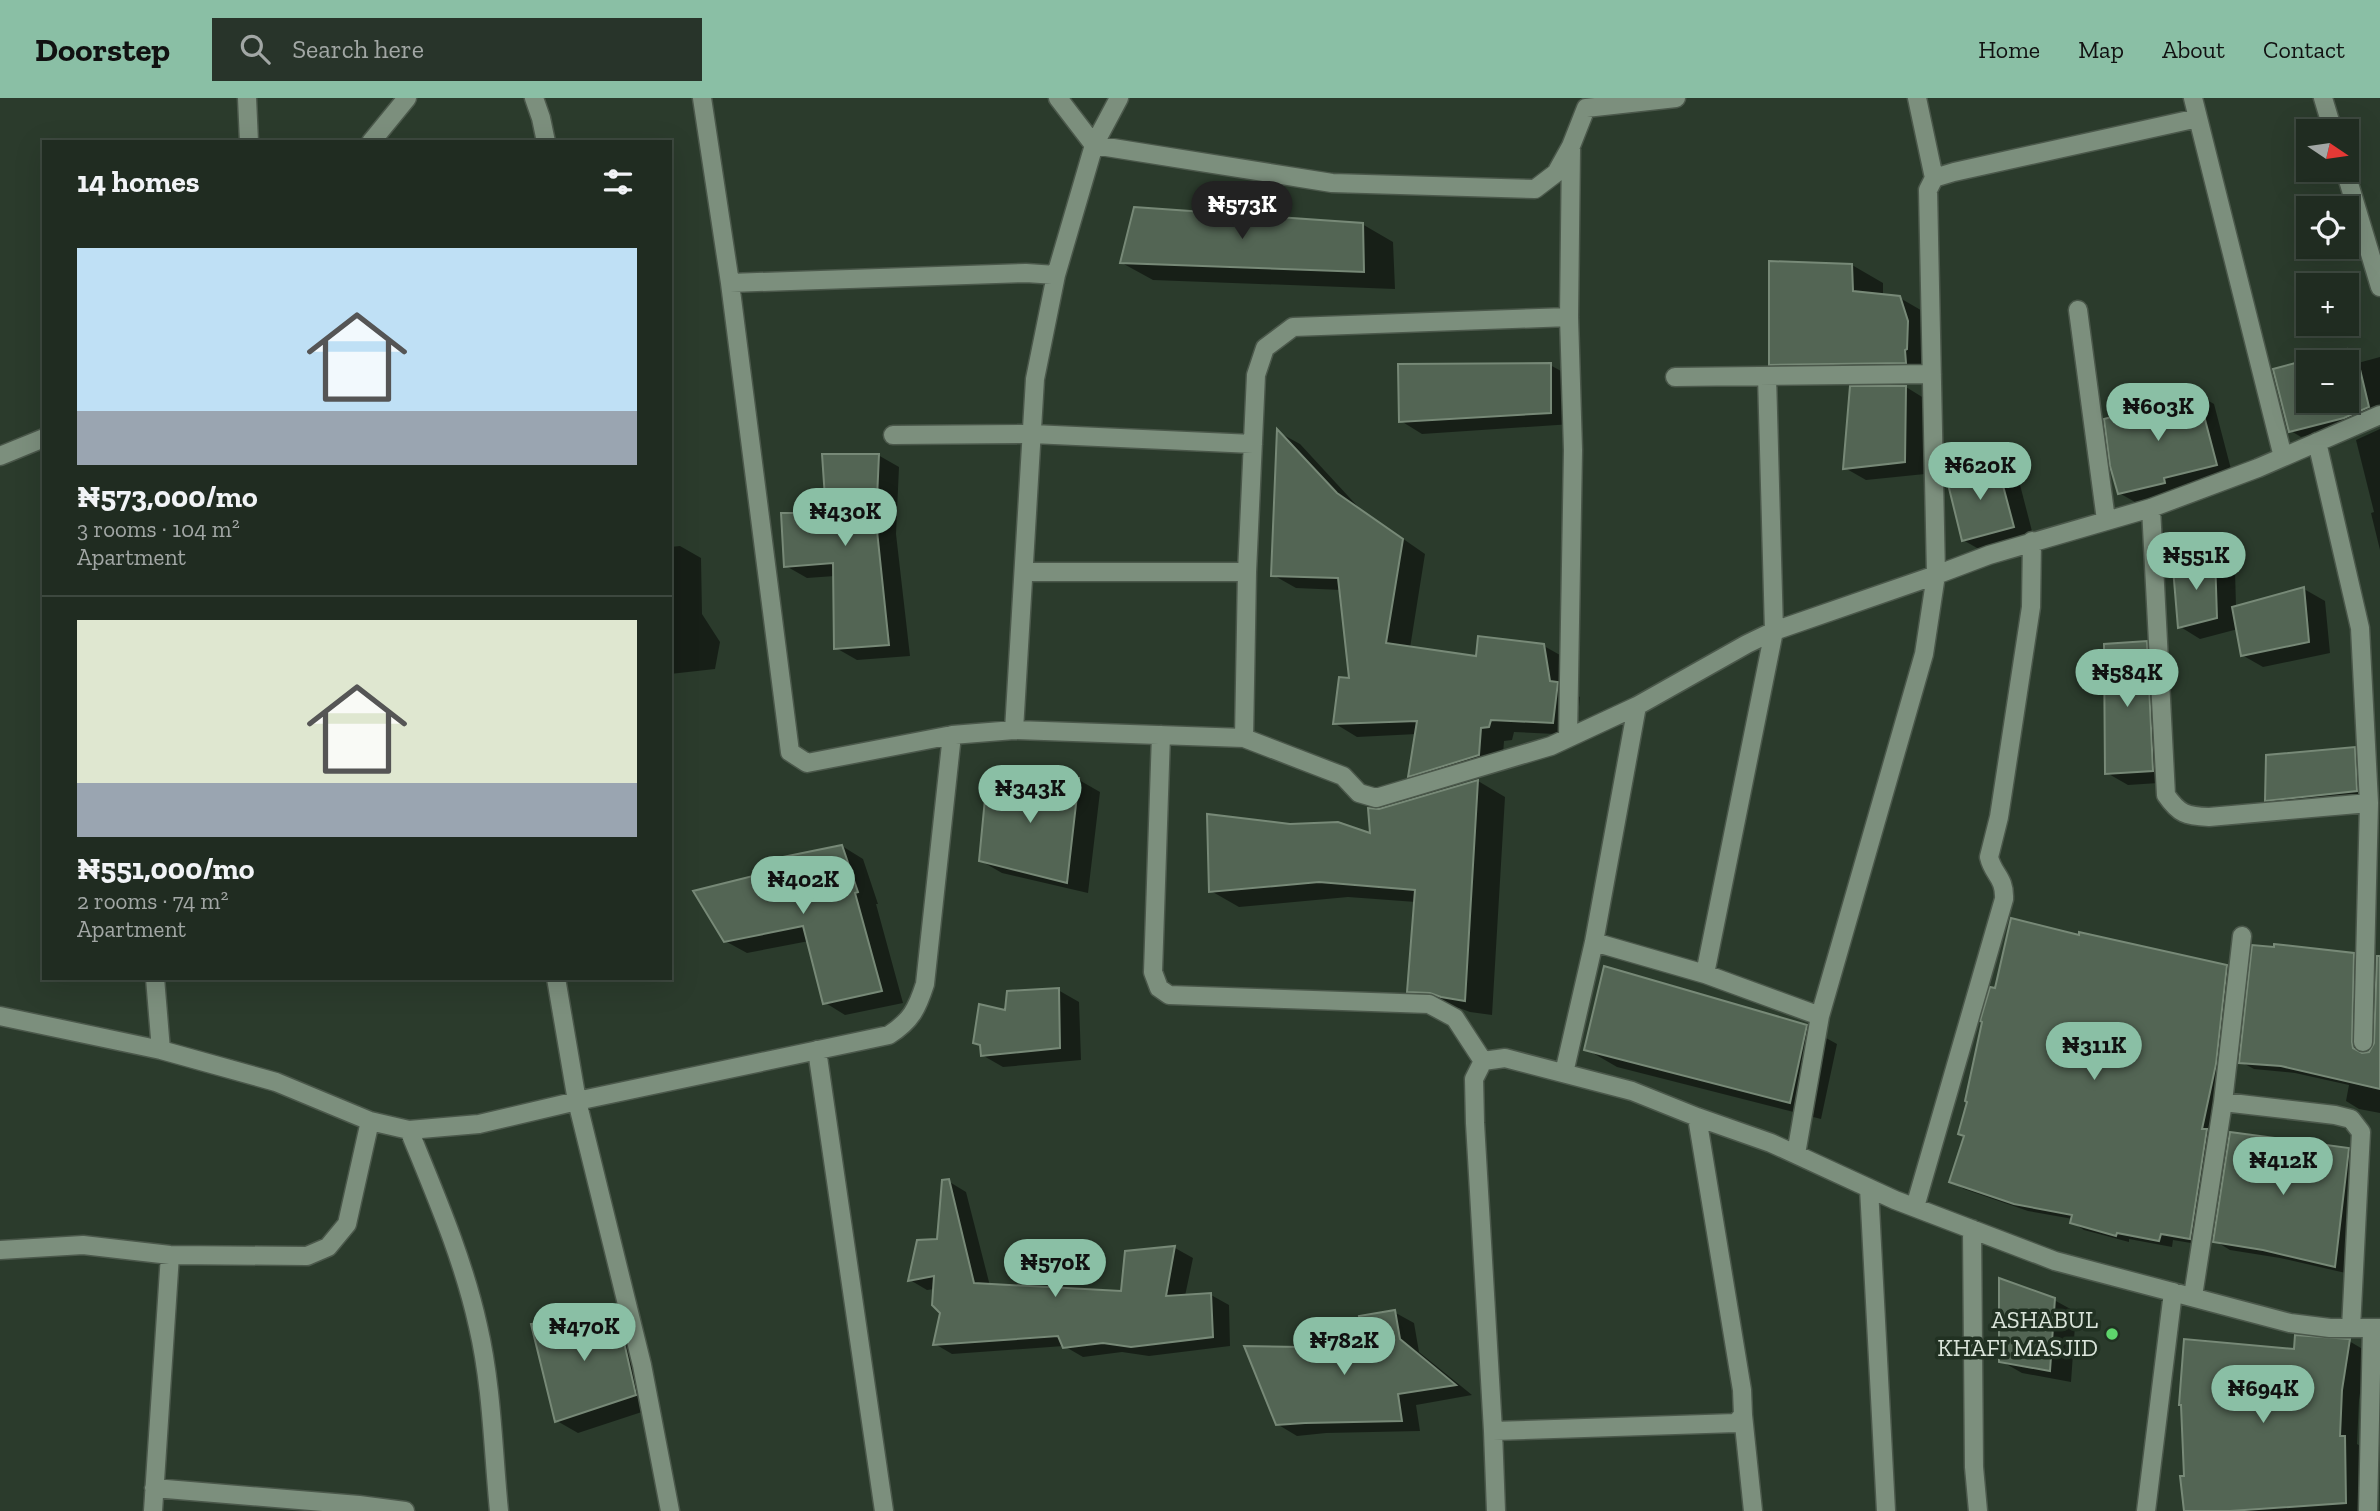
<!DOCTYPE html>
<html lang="en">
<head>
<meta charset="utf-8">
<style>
	:root { --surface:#202c21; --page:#28342a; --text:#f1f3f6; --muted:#a2a7a5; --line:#3d483f; --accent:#8abfa5 }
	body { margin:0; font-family:"Zilla Slab",serif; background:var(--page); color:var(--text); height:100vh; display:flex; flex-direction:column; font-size:26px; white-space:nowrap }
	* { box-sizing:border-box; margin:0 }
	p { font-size:23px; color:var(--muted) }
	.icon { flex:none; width:38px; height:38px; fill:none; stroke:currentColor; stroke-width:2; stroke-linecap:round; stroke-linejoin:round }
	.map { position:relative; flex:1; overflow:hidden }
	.drawer { position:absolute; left:42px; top:42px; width:630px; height:840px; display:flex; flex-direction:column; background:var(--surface); border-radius:0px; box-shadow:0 7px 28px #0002,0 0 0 2px var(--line) }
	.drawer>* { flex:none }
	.needle { width:46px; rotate:103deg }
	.tools { position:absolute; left:2296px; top:21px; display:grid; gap:14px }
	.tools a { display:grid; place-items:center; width:63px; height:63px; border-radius:0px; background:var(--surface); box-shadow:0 7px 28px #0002,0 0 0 2px var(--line); font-size:35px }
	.price { position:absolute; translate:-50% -60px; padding:0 16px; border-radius:24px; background:var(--accent); color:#111; font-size:23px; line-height:46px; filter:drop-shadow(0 2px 4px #0008) }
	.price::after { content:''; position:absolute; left:50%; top:42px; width:21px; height:16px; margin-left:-10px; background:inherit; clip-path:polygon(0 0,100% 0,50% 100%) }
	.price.selected { background:#222; color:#fff }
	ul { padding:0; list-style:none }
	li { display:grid; align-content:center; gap:14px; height:371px; padding:0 35px }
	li+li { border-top:2px solid var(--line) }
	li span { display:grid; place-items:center; height:217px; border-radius:0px; color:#555 }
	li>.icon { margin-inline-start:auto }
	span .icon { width:126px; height:126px; fill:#fffc; stroke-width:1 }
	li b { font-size:30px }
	h2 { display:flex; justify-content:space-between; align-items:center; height:84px; padding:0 35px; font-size:30px }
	header { display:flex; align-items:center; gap:42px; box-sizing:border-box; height:98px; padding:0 35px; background:var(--accent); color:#111 }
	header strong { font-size:33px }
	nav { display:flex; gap:38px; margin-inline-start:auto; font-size:24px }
	.search { width:490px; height:63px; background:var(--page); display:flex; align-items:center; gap:18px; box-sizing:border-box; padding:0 24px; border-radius:0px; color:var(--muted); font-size:26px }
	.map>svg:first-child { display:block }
	.shadow { fill:#0007; fill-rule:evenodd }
	.building { fill:#536554; stroke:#778977; stroke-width:2; fill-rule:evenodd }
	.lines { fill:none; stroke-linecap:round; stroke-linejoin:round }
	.minor-casing { stroke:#4b584b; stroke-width:21 }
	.minor { stroke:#7c8f7d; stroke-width:18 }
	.poi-dot { fill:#5ed56c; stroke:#213122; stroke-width:2.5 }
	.labels { text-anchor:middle; stroke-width:7; stroke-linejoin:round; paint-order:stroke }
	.poi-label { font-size:24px; fill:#dae4da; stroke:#213122; text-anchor:end }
</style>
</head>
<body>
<header>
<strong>Doorstep</strong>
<div class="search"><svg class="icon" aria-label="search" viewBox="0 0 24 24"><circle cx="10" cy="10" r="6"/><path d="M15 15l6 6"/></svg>Search here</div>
<nav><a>Home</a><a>Map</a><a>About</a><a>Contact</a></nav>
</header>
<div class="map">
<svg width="2380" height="1413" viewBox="0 0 2380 1413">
	<rect width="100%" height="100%" fill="#2b3b2c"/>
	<path class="shadow" d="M1362,126L1393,144L1395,191L1153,182L1122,165Z
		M1852,167L1883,185V198L1900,200L1931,218L1938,269L1802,283L1771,266Z
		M2346,253L2356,259L2358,265L2380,259V314L2355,325L2301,339L2291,333L2275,273ZM2308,264H2347V303H2308Z
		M1550,267L1572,279V326L1422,336L1401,323Z
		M1906,289L1927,302L1925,376L1866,382L1845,370Z
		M2198,297L2214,306L2232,375L2179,389L2180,394L2135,404L2119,395Z
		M2380,331V452L2371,415L2374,414L2356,342Z
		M1278,334L1300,346L1360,411L1425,456L1410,550L1478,560L1544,548L1567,561L1573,595L1580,599L1576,637L1514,634L1512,642L1504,643L1502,670L1433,691L1410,678L1417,636L1357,639L1334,625L1351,581L1341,492L1296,490L1273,477Z
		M878,357L899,369L896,436L910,558L857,562L836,550L835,478L807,480L786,468Z
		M1997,367L2018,379L2034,441L1984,454L1963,442Z
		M680,448L701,460L702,516L720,544L715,571L670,576V449Z
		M2214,460L2235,472L2236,509L2304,491L2325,503L2330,555L2263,569L2242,557L2238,531L2200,541L2179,528Z
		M2146,545L2167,557L2174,684L2128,687L2107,675Z
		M2354,651L2371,660L2373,702L2283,711L2266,702Z
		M1079,682L1100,694L1088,795L1002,775L981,763Z
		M1478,683L1505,699L1492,917L1470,914L1459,910L1436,909L1409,893L1416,804L1348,799L1239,809L1211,793L1372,738L1379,713Z
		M842,748L863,761L878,806H876L903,905L845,917L824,904L809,843L747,855L725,843L768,776Z
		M2080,839L2227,868L2239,876L2203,1147L2173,1142L2172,1149L2129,1141V1144L2084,1132L2072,1124L2073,1121L2028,1113L1964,1091L1951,1083L1965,1039L1996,892Z
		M2353,857L2365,864V956L2370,955L2376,945L2380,881V1015L2359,1011L2346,1003L2349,987L2295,975L2254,971L2241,964Z
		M1058,892L1079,904L1081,962L1003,969L982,957Z
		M1806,929L1837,946L1821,1021L1617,969L1586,951Z
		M2348,1052L2364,1060L2350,1176L2280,1160L2230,1152L2215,1143Z
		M948,1083L966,1094L990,1188L1123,1195L1127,1154L1175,1150L1193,1160L1185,1198L1211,1197L1229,1207L1230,1248L1149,1258L1122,1254L1083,1259L1064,1248L952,1256L935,1246L942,1214L935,1191L927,1192L910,1182L939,1142Z
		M2054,1202L2076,1214L2071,1284L2022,1275L2001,1263Z
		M1394,1214L1414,1225L1419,1254L1472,1297L1416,1307L1420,1333L1326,1335L1297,1338L1277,1326L1367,1252Z
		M617,1215L638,1227L657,1309L578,1335L557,1323Z
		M2349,1243L2366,1253L2359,1302L2357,1346L2362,1349V1413H2185L2186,1379L2296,1253Z"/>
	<path class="building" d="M1134,109L1363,125L1364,174L1120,165Z
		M1769,163L1852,166L1853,193L1900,198L1908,223L1907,251L1905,252L1906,265L1769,267Z
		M2347,251L2350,265L2358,263L2369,309L2344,320L2289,334L2273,271ZM2308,264H2347V303H2308Z
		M1551,265V315L1399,324L1398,266Z
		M1850,288H1906L1905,364L1843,371Z
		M2198,295L2217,367L2164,380L2165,385L2118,396L2110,368L2104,321Z
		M1277,331L1337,395L1403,441L1386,545L1476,558L1478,538L1544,546L1550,583L1558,584L1553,625L1491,622L1489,629L1481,630L1479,657L1408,679L1417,623L1333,626L1339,579L1349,580L1338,480L1271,478Z
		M822,356H879L876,423L889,547L834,551L833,465L784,469L781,415H826Z
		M1997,365L2014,429L1962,443L1946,378Z
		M2215,458L2217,520L2178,530L2173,470Z
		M2304,489L2309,544L2241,558L2232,509Z
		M2147,543L2153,673L2105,676L2104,546Z
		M2355,649L2357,693L2265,703L2266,657Z
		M987,680H1079L1067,785L979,763Z
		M1478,682L1465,903L1441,899L1430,895L1407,894L1415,792L1319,784L1209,794L1207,716L1290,726L1338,724L1370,735L1368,710L1379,711Z
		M842,747L858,794L855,795L882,893L823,906L803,828L724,844L693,793L765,775L763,763Z
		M2011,820L2079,837V834L2227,867L2216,966L2202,1031H2207L2190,1141L2161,1136L2159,1143L2117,1135L2116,1138L2070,1125L2072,1117L2014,1106L1949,1084L1964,1038L1958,1036L1967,1004L1965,1003L1982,924L1980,923L1990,889L1995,890Z
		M2274,846L2354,855L2352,944L2353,950L2362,955L2369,954L2374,945L2377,858H2380V991L2281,968L2239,965L2252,847L2274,849Z
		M1604,868L1807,927L1790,1005L1584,952Z
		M1059,890L1060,950L981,958L980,947L973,945L979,906L1005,912L1007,893Z
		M2230,1034L2349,1050L2335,1169L2263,1152L2213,1144Z
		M949,1081L974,1185L1121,1193L1125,1153L1175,1148L1166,1198L1211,1195L1213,1239L1131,1249L1103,1245L1063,1250L1058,1238L933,1247L940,1215L932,1207L934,1178L908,1183L917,1142L937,1141L942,1082Z
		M1999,1180L2055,1200L2050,1273L1999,1264Z
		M1395,1212L1400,1241L1456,1287L1398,1296L1402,1323L1305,1325L1276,1327L1244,1248L1365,1250L1359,1218Z
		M617,1213L636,1297L555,1324L531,1226Z
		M2295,1237L2350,1241L2342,1292L2340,1338H2345L2346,1405L2230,1413H2184L2180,1378H2184L2181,1307H2179L2184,1241L2294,1251Z"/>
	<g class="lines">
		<g class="minor-casing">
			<path id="minor" d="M247,0L249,44
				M534,0L541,20L546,44
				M702,0L730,185L1026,175L1056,177L1094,47L1119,0
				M1058,0L1094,47L1332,85L1535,91L1556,75L1571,48L1586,10L1676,0
				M1917,0L1934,80
				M2193,0L2283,359
				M2323,0L2333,33
				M371,44L407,0
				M2345,72L2380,189
				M730,185L790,654L807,665L952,637L1014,632L1244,640L1343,678L1359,695L1376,700L1551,648L1637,608L1747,546L1774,533L1936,477L1989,457L2151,410L2258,370L2380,317
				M2078,212L2106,422
				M1675,279L1932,276
				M893,337L1032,336L1253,346
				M2317,344L2360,530L2369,705L2363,944
				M0,358L44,340
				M2151,410L2166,697C2179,716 2186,718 2209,719L2369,705
				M1024,474H1247
				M1014,632L1035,281L1056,177
				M1161,637L1153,874L1159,890L1169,897L1429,906L1455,920L1483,963
				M1568,639L1573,352L1569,219L1571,51
				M1244,640L1247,474L1256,277L1265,250L1293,229L1569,219
				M1594,844L1705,876L1820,918
				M1705,876L1774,533L1767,278
				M155,880L161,952
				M556,880L577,1003L642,1267L670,1413
				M0,918L161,952L276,984L370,1023L409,1032L479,1026L577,1003L889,937C911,923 917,911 925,886L952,637
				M817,952L884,1413
				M1483,963L1505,960L1632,993L1697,1019L1771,1045L1895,1102L2055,1163L2290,1225L2330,1230H2380
				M1483,963L1474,981L1475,1025L1493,1333L1496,1413
				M1564,975L1594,844L1637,608
				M2223,1004L2335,1017L2351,1021L2361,1034L2351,1230
				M409,1032C435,1096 463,1160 478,1228C492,1288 493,1352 499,1413
				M1796,1056L1820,918L1924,556L1936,477L1928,92L1934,80L1954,74L2198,20
				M1869,1090L1886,1413
				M1915,1109L2004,801C2005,779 1993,777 1989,759L1999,719L2031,509L2032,443
				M1972,1131L1974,1369L1978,1413
				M0,1152L83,1147L170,1157L307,1158L328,1149L347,1126L370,1023
				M2193,1198L2223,1004L2242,838
				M1743,1317L1753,1413
				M1493,1333L1736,1325L1743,1317L1742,1292L1697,1019
				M154,1390L359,1407L405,1413
				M153,1413L170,1157
				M2146,1413L2173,1194
				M2368,1413L2372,1230"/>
		</g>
		<use href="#minor" class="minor"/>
	</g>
	<circle class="poi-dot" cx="2112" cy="1236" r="7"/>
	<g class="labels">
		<g class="poi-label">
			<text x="2098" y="1230">ASHABUL<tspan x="2098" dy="28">KHAFI MASJID</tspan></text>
		</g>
	</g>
</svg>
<div class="tools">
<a><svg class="needle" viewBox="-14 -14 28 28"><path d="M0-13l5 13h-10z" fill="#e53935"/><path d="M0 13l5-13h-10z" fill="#a2a7a5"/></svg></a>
<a><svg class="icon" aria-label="locate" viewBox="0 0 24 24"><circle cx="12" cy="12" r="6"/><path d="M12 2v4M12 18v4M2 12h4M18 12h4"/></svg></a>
<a>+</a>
<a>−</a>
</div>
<b class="price selected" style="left:1242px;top:143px">₦573K</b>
<b class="price" style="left:2158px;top:345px">₦603K</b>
<b class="price" style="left:1980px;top:404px">₦620K</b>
<b class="price" style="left:845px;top:450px">₦430K</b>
<b class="price" style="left:2196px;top:494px">₦551K</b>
<b class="price" style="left:2127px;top:611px">₦584K</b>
<b class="price" style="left:1030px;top:727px">₦343K</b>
<b class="price" style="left:803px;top:818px">₦402K</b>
<b class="price" style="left:2094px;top:984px">₦311K</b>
<b class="price" style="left:2283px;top:1099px">₦412K</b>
<b class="price" style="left:1055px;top:1201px">₦570K</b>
<b class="price" style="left:584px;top:1265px">₦470K</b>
<b class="price" style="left:1344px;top:1279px">₦782K</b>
<b class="price" style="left:2263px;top:1327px">₦694K</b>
<section class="drawer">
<h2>14 homes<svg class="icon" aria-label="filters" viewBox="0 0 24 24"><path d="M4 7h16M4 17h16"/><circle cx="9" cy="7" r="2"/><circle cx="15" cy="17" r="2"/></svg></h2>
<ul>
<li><span style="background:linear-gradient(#bfe0f5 75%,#9aa5b1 0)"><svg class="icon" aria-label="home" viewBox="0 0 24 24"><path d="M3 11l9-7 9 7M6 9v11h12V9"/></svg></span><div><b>₦573,000/mo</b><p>3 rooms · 104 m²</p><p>Apartment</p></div></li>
<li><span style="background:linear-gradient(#dfe7d0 75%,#9aa5b1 0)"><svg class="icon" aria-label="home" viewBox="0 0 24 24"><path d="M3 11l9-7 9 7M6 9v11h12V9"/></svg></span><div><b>₦551,000/mo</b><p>2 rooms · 74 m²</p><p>Apartment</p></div></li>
</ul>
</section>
</div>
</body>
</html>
